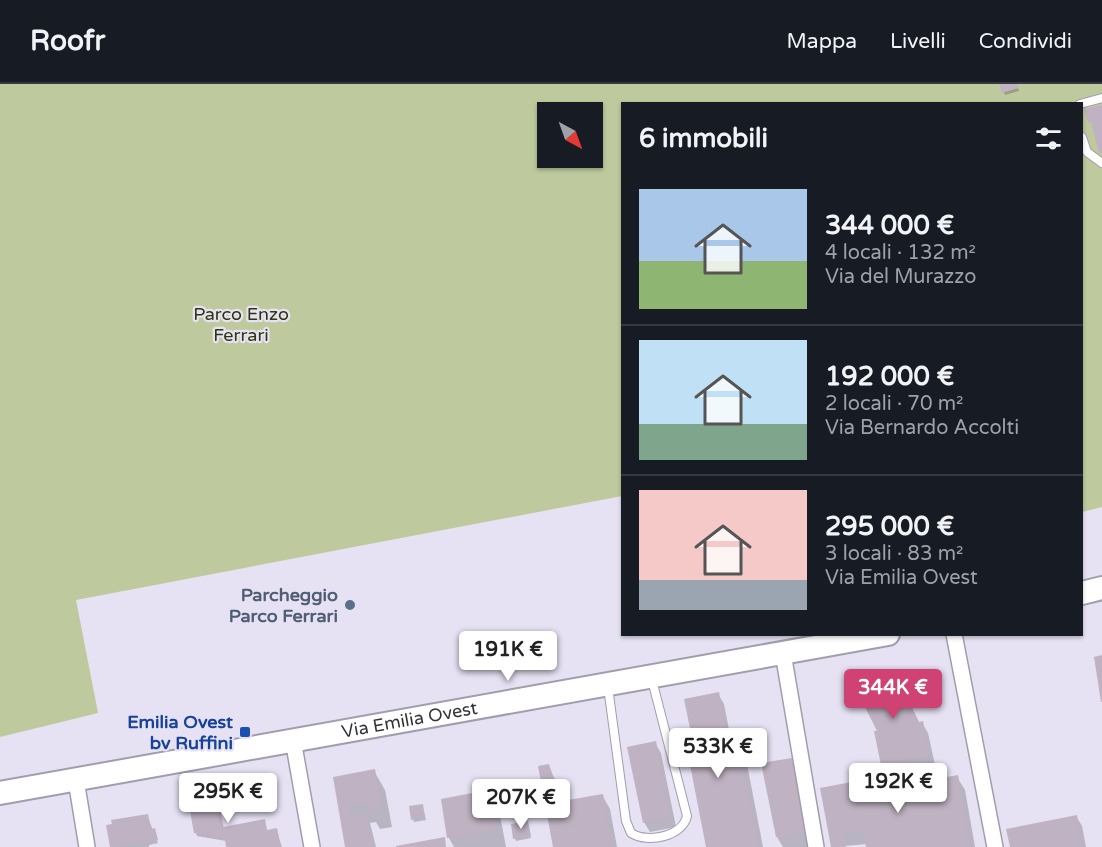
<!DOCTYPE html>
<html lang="it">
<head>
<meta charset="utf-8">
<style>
	:root { --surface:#171b24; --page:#20242c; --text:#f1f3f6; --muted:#9ea1a6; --line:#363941; --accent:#cf4273 }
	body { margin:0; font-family:"Varela Round",sans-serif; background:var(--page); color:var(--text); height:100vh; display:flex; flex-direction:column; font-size:22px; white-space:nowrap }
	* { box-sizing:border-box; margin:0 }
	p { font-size:20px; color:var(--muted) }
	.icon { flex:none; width:33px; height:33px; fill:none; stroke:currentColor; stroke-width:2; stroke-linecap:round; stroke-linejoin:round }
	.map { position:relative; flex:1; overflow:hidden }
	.panel { position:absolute; left:621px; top:18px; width:462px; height:534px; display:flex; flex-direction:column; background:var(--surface); border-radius:0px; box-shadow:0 2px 4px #0004 }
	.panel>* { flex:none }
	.needle { width:39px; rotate:139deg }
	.buttons { position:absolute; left:537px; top:18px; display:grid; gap:12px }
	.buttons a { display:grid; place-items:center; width:66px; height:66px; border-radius:0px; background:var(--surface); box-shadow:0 2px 4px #0004; font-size:30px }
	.price { position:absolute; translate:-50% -51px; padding:0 14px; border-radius:6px; background:#fff; color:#222; font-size:20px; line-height:39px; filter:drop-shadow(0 2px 3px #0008) }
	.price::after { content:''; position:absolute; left:50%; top:36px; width:18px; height:14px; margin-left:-9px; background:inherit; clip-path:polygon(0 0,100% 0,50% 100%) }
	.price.on { background:var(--accent); color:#fff }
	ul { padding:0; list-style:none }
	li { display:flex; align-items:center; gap:18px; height:150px; padding:0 18px }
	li+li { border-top:2px solid var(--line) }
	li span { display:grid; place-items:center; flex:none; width:168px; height:120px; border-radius:0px; color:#555 }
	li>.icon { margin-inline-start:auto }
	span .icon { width:72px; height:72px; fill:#fffc; stroke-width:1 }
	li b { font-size:26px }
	h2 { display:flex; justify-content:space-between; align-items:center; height:72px; padding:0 18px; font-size:26px }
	header { display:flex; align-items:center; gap:36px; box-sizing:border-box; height:84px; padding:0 30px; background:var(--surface); border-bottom:2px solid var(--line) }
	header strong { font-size:28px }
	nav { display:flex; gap:33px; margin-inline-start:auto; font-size:21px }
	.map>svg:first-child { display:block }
	.green { fill:#bec99d; fill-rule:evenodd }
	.shadow { fill:#0003 }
	.building { fill:#bfb2c2 }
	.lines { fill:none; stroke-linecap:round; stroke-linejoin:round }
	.lane-casing { stroke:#a29dae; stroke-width:10 }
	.street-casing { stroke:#a29dae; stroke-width:18 }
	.secondary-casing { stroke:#a29dae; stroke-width:26 }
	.lane { stroke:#fff; stroke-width:8 }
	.street { stroke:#fff; stroke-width:15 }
	.secondary { stroke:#fff; stroke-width:22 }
	.service-dot { fill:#5c6f8a; stroke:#e6e1f3; stroke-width:2 }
	.transit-dot { fill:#1a4fb4; stroke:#e6e1f3; stroke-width:2 }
	.labels { text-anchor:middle; stroke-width:4.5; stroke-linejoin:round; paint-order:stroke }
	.park-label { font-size:18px; fill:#2e360b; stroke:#e6e1f3 }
	.service-label { font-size:18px; font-weight:bold; fill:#4e5e75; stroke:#e6e1f3; text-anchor:end }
	.street-label { font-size:18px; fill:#343239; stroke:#e6e1f3 }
	.transit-label { font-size:18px; font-weight:bold; fill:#164399; stroke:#e6e1f3; text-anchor:end }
</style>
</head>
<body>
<header>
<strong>Roofr</strong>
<nav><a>Mappa</a><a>Livelli</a><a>Condividi</a></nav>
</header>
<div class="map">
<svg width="1102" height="763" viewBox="0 0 1102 763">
	<rect width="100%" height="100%" fill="#e6e1f3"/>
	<path class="green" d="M0,0H1102V423L1082,428V20H622V412L76,516L98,629L0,653ZM548,28H592V74H548Z"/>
	<path class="shadow" d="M1001,0H1017L1019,7L1005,11Z
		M718,610L724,620L731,656L715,660L719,671L739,667L747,680L763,763H707L693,655Z
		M922,639L928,649L935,681L888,691L882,681L875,649Z
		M655,659L661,669L676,743L650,748L644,738Z
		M791,675L802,694L815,763H783L777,753Z
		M548,681L566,718L602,711L610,725L617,763H554Z
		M374,687L385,706L392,743L380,745L376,738L370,739L376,763H347L334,695Z
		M957,693L965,706L975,763H867V760L833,763L872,695L879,707Z
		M216,707L224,745L264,737L267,748L276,746L282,763H228L226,757L197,752L196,749Z
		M488,708L499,726L506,763H454L449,754L442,716Z
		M422,721L426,736L414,738L413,735Z
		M147,731L158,759L149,761V763H112L108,742Z
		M1076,732L1082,742L1086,763H1011Z
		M527,739L531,754L516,757L515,754Z"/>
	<path class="building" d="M999,0H1017L1019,4L1002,9Z
		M1102,21V69H1099L1091,38L1088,39L1084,25Z
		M1102,571V618H1101L1094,573Z
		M896,590L919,638L923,637L930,671L881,681L874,647H877L853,599Z
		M719,608L726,646L711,649L715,670L740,665L759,763H706L685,655L692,654L684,615Z
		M656,657L671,733L643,739L627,663Z
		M792,674L806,748L776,753L761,679Z
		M549,680L555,699L558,698L562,717L603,710L612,763H553L538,682Z
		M375,685L382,724L368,727L367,719L350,723L352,734L367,731L373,763H345L333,693Z
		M958,691L971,763H866L862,746L843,750L846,763H831L820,704L873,694L876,706Z
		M216,705L223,743L265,735L267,746L277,744L281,763H226L225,754L194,749L187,711Z
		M488,706L496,746L447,754L441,715Z
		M423,720L425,733L411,736L409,722Z
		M148,730L151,745L155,744L158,756L110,763L106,741L112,740L111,736Z
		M1077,731L1083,763H1010L1006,745Z
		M528,737L531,752L513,755L511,740Z
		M445,753L446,763H396V762Z"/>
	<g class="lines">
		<g class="lane-casing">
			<path id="lane" d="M1080,20L1102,14
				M1082,53L1087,68L1102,79
				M608,603L626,737L631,749C648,760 683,752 687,732L652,596"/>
		</g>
		<g class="street-casing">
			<path id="street" d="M954,550L995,763
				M783,569L816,763
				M293,656L312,763
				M76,696L87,763"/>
		</g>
		<g class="secondary-casing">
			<g id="secondary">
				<path d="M1082,509L1102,504"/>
				<path id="s1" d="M0,709L888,550"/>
			</g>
		</g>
		<use href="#lane" class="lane"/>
		<use href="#street" class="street"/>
		<use href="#secondary" class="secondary"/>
	</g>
	<circle class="service-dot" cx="350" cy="521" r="6"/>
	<rect class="transit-dot" x="239" y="642" width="12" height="12" rx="3"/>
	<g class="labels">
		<g class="park-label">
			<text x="241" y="236">Parco Enzo<tspan x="241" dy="21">Ferrari</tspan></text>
		</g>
		<g class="service-label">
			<text x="338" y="517">Parcheggio<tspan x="338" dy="21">Parco Ferrari</tspan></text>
		</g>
		<g class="street-label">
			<text dy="6" stroke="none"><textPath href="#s1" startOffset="416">Via Emilia Ovest</textPath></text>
		</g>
		<g class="transit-label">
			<text x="233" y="644">Emilia Ovest<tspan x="233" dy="21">bv Ruffini</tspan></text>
		</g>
	</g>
</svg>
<div class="buttons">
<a><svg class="needle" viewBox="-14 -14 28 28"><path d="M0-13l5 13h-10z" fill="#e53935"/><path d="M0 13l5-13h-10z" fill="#9ea1a6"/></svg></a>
</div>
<b class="price" style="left:508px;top:598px">191K €</b>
<b class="price on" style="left:893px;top:636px">344K €</b>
<b class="price" style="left:718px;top:695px">533K €</b>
<b class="price" style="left:898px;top:730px">192K €</b>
<b class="price" style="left:228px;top:740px">295K €</b>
<b class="price" style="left:521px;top:746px">207K €</b>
<section class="panel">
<h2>6 immobili<svg class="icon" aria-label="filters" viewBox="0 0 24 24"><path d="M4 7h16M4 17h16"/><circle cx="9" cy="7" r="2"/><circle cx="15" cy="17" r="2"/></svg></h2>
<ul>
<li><span style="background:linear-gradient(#a9c7e8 60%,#8fb573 0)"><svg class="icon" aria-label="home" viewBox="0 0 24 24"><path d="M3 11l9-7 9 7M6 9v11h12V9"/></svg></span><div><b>344 000 €</b><p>4 locali · 132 m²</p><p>Via del Murazzo</p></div></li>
<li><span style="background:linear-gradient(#bfe0f5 70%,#7fa58c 0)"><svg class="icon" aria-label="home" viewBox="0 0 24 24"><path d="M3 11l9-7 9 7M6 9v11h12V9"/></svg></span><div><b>192 000 €</b><p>2 locali · 70 m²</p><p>Via Bernardo Accolti</p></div></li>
<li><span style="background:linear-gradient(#f6c9c9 75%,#9aa5b1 0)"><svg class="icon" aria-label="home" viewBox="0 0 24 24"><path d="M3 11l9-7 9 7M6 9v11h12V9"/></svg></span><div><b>295 000 €</b><p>3 locali · 83 m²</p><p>Via Emilia Ovest</p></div></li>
</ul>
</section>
</div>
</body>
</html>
